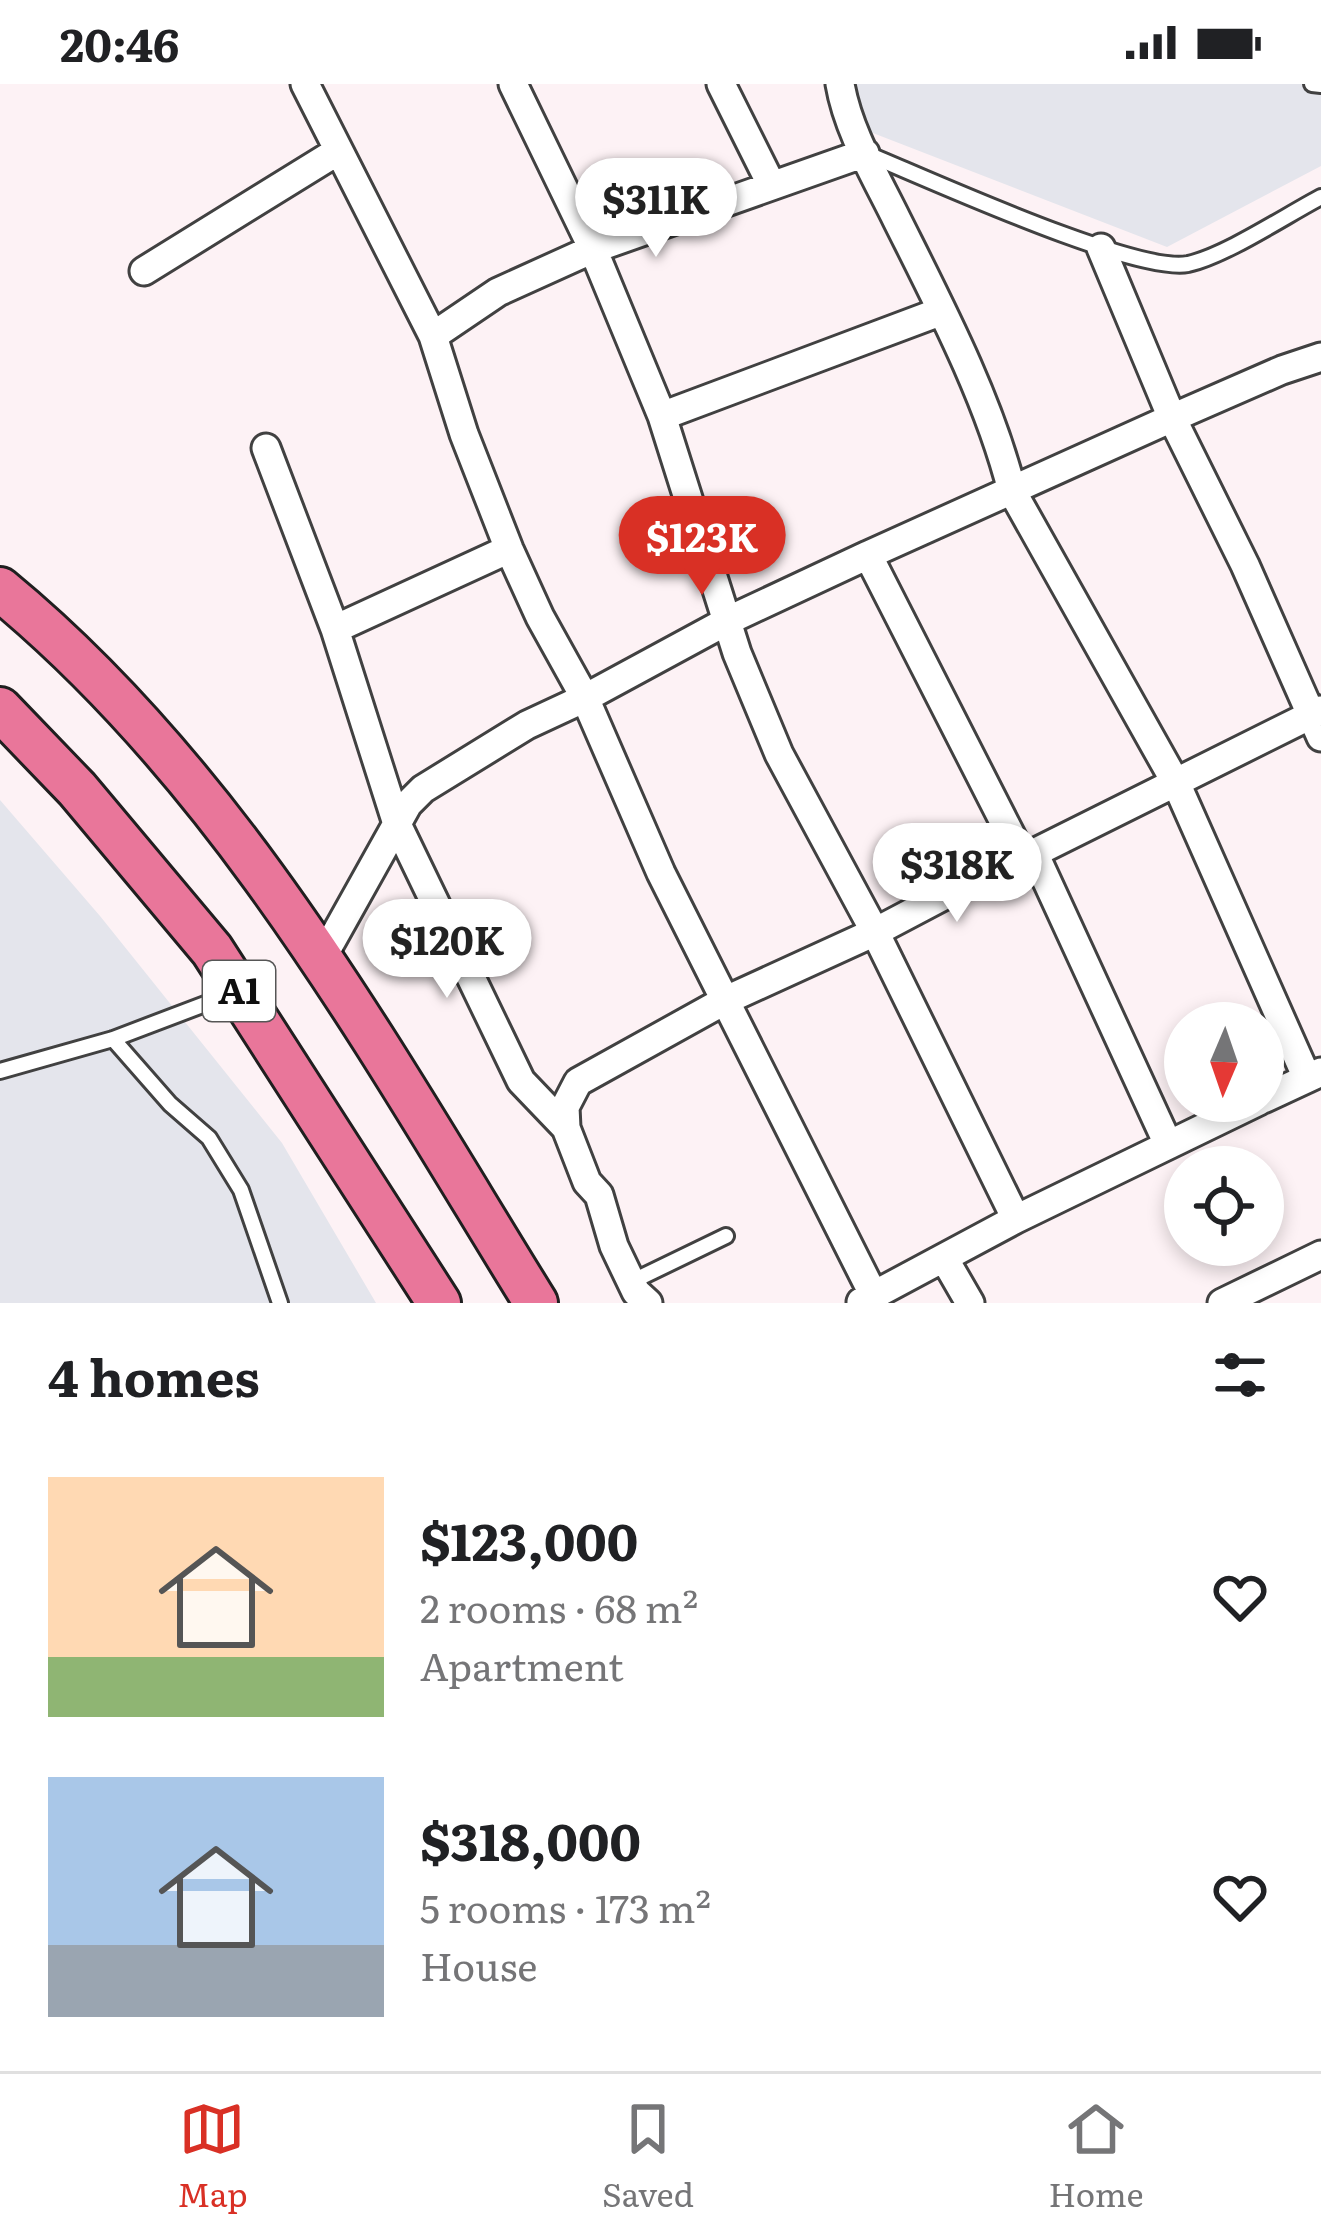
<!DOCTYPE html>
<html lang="en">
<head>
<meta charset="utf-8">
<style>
	:root { --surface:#fff; --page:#f6f6f6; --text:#202124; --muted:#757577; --line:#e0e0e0; --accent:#d93025 }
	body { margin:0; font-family:Literata,serif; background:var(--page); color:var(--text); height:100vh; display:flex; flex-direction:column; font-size:45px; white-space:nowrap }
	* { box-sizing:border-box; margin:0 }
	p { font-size:39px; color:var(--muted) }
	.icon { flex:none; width:66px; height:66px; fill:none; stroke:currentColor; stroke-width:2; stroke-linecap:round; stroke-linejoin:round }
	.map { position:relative; height:1219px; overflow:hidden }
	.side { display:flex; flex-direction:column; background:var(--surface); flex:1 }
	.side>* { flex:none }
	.needle { width:78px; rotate:182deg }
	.buttons { position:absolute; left:1164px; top:918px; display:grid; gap:24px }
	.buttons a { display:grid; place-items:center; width:120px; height:120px; border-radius:50%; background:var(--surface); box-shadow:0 6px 18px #0003; font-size:60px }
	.price { position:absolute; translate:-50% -102px; padding:0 27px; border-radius:42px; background:#fff; color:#222; font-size:39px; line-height:78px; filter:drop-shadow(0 3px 6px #0008) }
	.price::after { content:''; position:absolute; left:50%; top:72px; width:36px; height:27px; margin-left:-18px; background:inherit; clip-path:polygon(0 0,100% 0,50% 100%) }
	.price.current { background:var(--accent); color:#fff }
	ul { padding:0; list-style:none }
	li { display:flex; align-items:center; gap:36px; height:300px; padding:0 48px }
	li span { display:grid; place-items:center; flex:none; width:336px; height:240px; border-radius:0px; color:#555 }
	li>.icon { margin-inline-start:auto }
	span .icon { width:144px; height:144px; fill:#fffc; stroke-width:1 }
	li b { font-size:51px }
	h2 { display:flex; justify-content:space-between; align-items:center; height:144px; padding:0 48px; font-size:51px }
	.status { display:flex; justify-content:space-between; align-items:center; height:84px; padding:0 60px; background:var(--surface); direction:ltr }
	.status svg { height:33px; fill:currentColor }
	.menu { display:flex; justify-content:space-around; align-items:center; height:168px; border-top:3px solid var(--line); background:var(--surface); font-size:33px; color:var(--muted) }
	.menu a { display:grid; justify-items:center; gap:6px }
	.menu .current { color:var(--accent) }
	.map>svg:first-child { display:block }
	.industrial { fill:#e4e5ec }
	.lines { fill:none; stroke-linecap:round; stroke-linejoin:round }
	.service-casing { stroke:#414141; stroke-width:20 }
	.minor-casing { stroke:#414141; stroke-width:33 }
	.primary-casing { stroke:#1f1f1f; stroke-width:48 }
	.service { stroke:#fff; stroke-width:14 }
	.minor { stroke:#fff; stroke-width:27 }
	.primary { stroke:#e9769a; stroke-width:42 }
	.labels { text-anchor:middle; stroke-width:12; stroke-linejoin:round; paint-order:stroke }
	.shield { fill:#fff; stroke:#565656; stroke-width:3 }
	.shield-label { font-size:36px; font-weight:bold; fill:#0e0e0e }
</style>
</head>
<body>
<div class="status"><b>20:46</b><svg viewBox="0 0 49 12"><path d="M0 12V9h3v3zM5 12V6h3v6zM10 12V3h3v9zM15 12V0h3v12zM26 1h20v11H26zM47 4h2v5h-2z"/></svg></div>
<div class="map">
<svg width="1321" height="1219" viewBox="0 0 1321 1219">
	<rect width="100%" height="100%" fill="#fdf2f5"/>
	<path class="industrial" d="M846,0H1321V82L1167,163L860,44Z
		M0,716L100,832L282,1059L376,1219H0Z"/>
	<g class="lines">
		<g class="service-casing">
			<path id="service" d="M1312,0L1321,1
				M865,69C926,94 1135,190 1188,180C1225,172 1285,132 1321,113
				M113,955L170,1020L209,1054L241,1106L280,1219
				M0,987L113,955L234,909
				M631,1198L726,1152"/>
		</g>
		<g class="minor-casing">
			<path id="minor" d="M305,0L433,252L464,350L509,465L540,533L585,614L661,789L873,1210
				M513,0L593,165L662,332L737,569L779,670L875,848L1016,1135
				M721,0L771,100
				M840,0C848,47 876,93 897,136C939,220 989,315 1012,407L1177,701L1307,994
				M1101,164L1172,334L1245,481L1321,653
				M144,187L338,67
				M433,252L498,208L593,165L865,69
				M662,332L942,227
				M266,364L335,545L397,740L521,997L566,1044
				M868,471L1172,334L1282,286L1321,273
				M335,545L509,465
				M1034,769L1168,1060
				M322,874L408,720L423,705L527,641L585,614L729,536L868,471L1021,771
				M1263,1015L1321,988
				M944,1174L970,1219
				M861,1218L1016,1135L1259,1017
				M648,1219L636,1208L614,1162L599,1111L587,1098L566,1044L565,1023L578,998L724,917L875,848L1021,771L1034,769L1321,626
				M1222,1219L1321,1171"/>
		</g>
		<g class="primary-casing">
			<path id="primary" d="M0,505C232,696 380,967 536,1219
				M0,625L77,705L212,866L439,1219"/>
		</g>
		<use href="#service" class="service"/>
		<use href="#minor" class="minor"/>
		<use href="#primary" class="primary"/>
	</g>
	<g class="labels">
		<rect class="shield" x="203" y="877" width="72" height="60" rx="9"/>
		<g class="shield-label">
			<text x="239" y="920">A1</text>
		</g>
	</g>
</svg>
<div class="buttons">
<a><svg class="needle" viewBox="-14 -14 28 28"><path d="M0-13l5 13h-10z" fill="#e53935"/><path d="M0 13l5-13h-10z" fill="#757577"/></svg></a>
<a><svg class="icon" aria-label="locate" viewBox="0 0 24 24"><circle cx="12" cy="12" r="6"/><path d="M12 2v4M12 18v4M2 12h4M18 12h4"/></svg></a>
</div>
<b class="price" style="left:656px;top:176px">$311K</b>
<b class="price current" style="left:702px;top:514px">$123K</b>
<b class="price" style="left:957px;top:841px">$318K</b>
<b class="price" style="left:447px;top:917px">$120K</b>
</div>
<section class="side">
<h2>4 homes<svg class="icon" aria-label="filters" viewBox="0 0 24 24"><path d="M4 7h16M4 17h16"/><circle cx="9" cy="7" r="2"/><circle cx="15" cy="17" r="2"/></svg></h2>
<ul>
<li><span style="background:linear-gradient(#ffd9b3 75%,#8fb573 0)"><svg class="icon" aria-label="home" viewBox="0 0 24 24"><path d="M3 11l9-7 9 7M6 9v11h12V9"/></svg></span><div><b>$123,000</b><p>2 rooms · 68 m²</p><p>Apartment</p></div><svg class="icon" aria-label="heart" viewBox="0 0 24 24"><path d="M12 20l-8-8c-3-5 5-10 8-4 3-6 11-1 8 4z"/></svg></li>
<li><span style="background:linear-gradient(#a9c7e8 70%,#9aa5b1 0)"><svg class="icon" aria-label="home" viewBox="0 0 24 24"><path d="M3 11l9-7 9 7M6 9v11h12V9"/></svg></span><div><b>$318,000</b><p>5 rooms · 173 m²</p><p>House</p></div><svg class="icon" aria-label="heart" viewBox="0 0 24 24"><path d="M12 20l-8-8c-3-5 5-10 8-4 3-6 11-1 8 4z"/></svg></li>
</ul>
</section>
<nav class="menu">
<a class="current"><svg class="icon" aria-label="map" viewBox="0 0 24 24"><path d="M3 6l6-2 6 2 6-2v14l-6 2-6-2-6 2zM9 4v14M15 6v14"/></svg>Map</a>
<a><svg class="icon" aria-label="saved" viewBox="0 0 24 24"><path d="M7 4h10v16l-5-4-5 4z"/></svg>Saved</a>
<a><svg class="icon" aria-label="home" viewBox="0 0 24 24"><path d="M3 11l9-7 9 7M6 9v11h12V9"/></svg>Home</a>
</nav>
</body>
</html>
